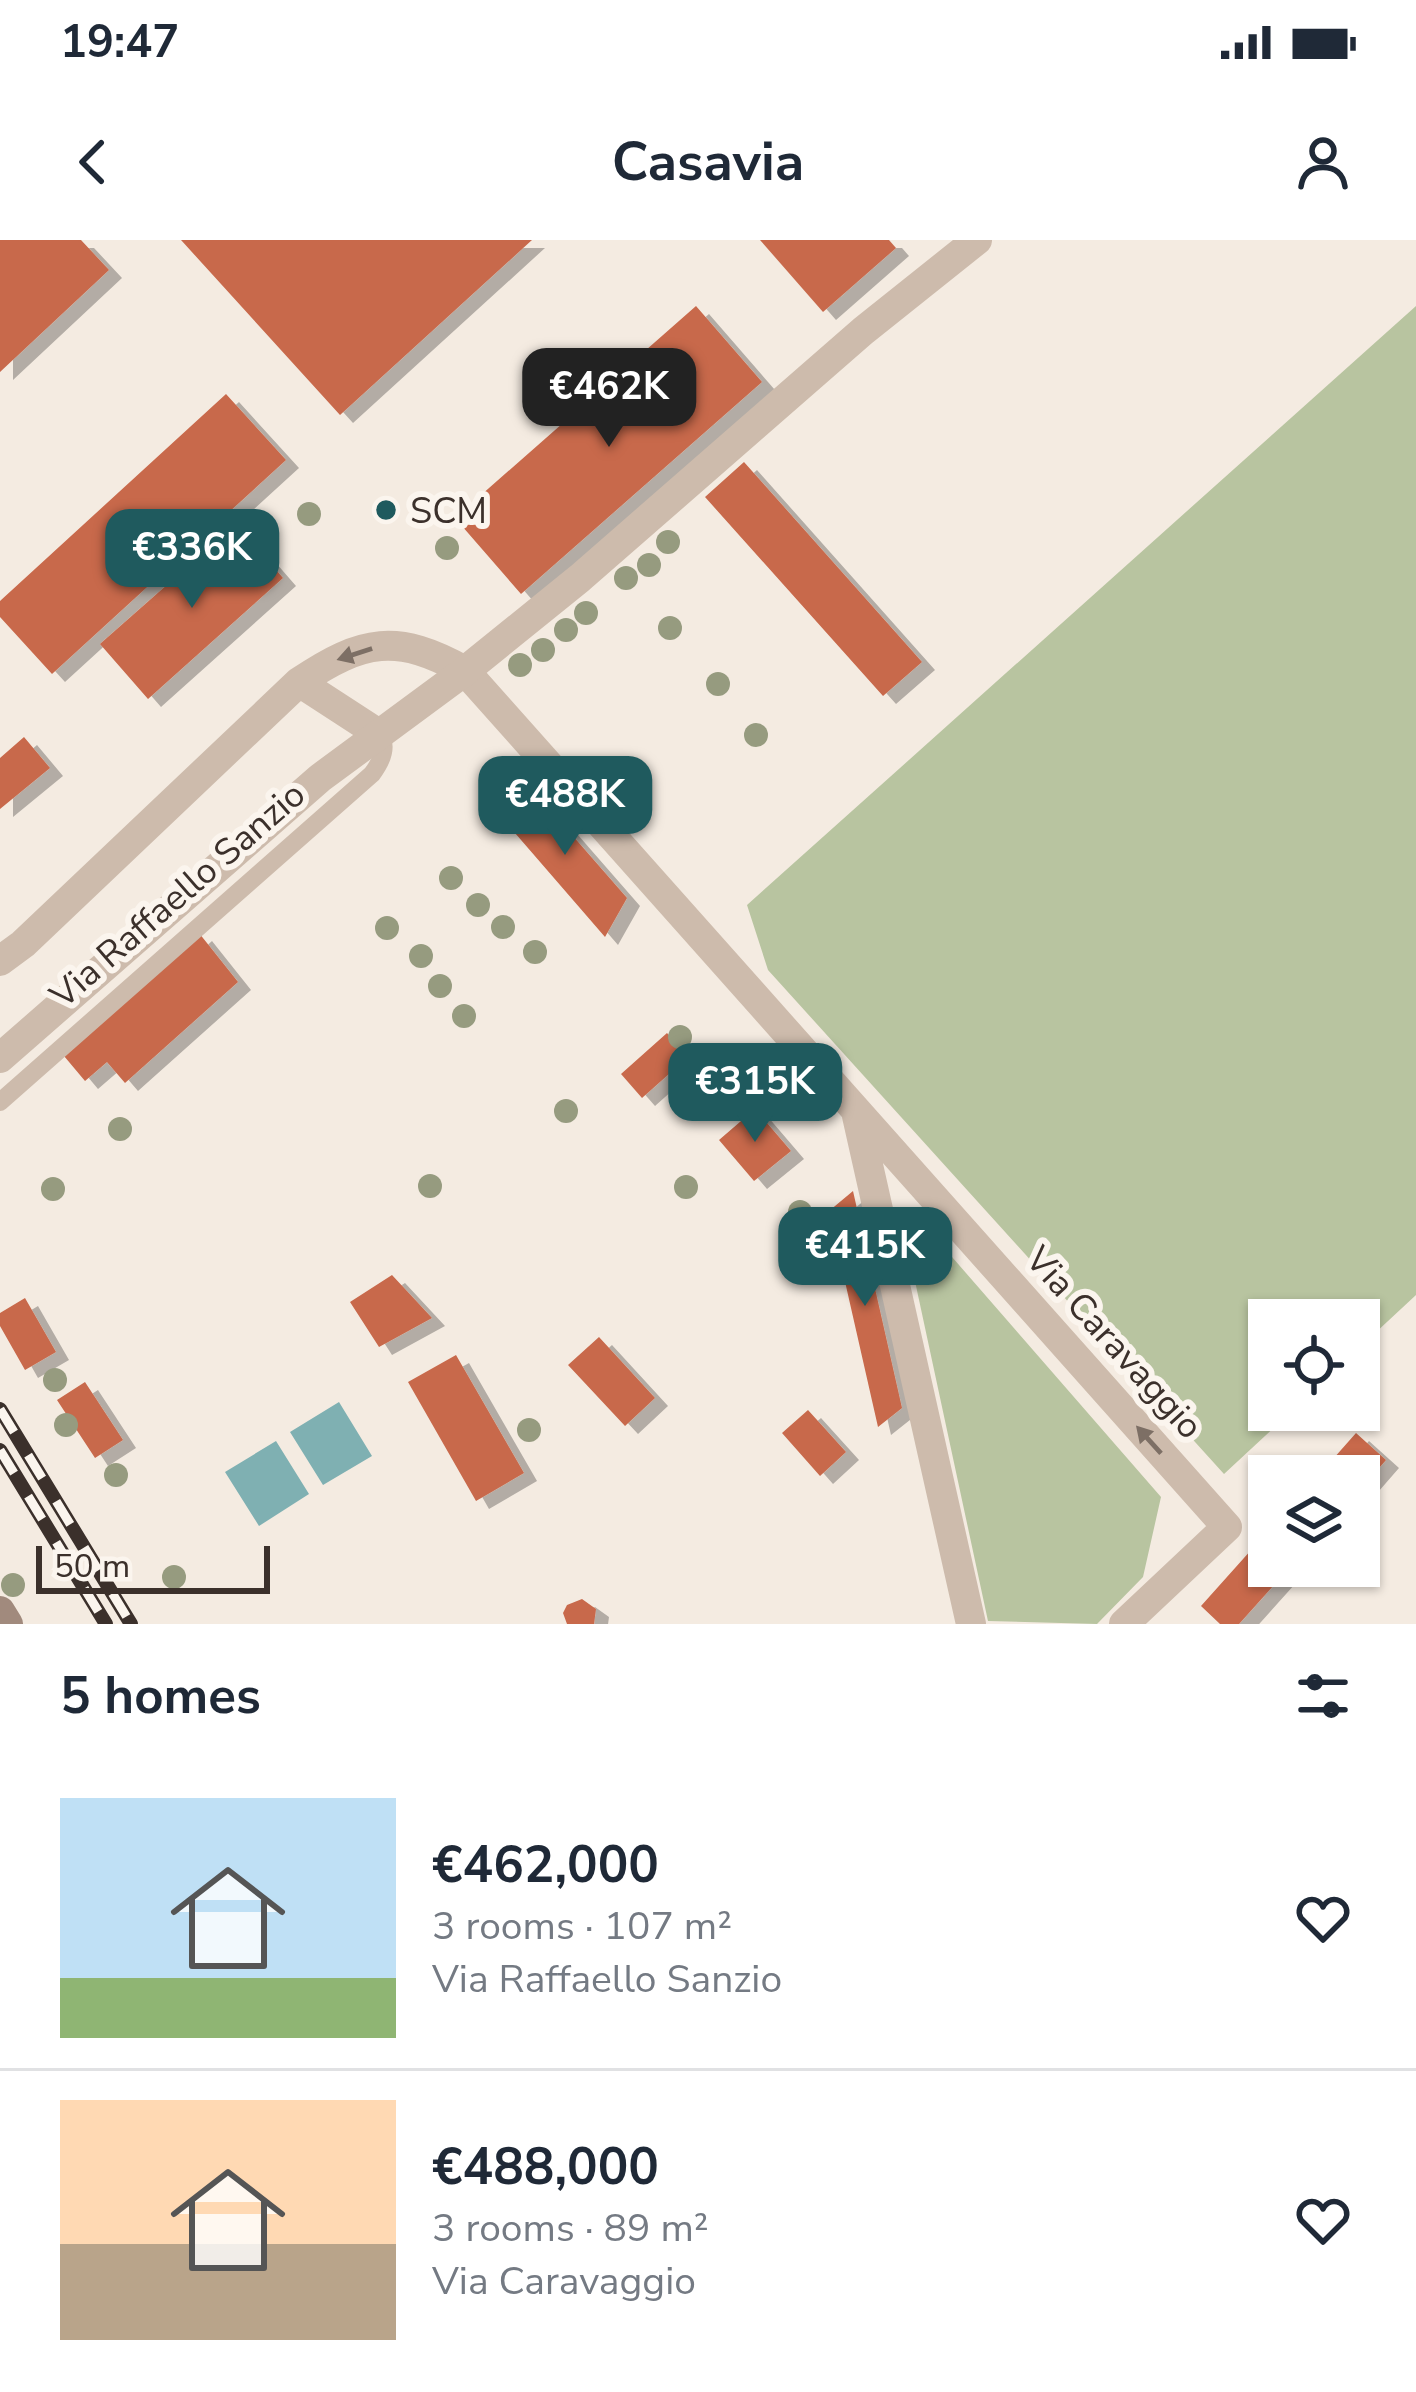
<!DOCTYPE html>
<html lang="en">
<head>
<meta charset="utf-8">
<style>
	:root { --surface:#fff; --page:#f2f2f3; --text:#1f2937; --muted:#747a83; --line:#e0e1e3; --accent:#1f5a5e }
	body { margin:0; font-family:"Nunito Sans",sans-serif; background:var(--page); color:var(--text); height:100vh; display:flex; flex-direction:column; font-size:45px; white-space:nowrap }
	* { box-sizing:border-box; margin:0 }
	p { font-size:39px; color:var(--muted) }
	.icon { flex:none; width:66px; height:66px; fill:none; stroke:currentColor; stroke-width:2; stroke-linecap:round; stroke-linejoin:round }
	.map { position:relative; height:1384px; overflow:hidden }
	.details { display:flex; flex-direction:column; background:var(--surface); flex:1 }
	.details>* { flex:none }
	.controls { position:absolute; left:1248px; top:1059px; display:grid; gap:24px }
	.controls a { display:grid; place-items:center; width:132px; height:132px; border-radius:0px; background:var(--surface); box-shadow:0 3px 9px #0004; font-size:60px }
	.scale { position:absolute; left:36px; bottom:30px; width:234px; box-sizing:border-box; padding-left:12px; border:6px solid #3b302b; border-top:0; font-size:33px; line-height:42px; white-space:nowrap; color:#3b302b; -webkit-text-stroke:9px #fbf5ee; paint-order:stroke }
	.price { position:absolute; translate:-50% -102px; padding:0 27px; border-radius:24px; background:var(--accent); color:#fff; font-size:39px; line-height:78px; filter:drop-shadow(0 3px 6px #0008) }
	.price::after { content:''; position:absolute; left:50%; top:72px; width:36px; height:27px; margin-left:-18px; background:inherit; clip-path:polygon(0 0,100% 0,50% 100%) }
	.price.selected { background:#222; color:#fff }
	ul { padding:0; list-style:none }
	li { display:flex; align-items:center; gap:36px; height:300px; padding:0 60px }
	li+li { border-top:3px solid var(--line) }
	li span { display:grid; place-items:center; flex:none; width:336px; height:240px; border-radius:0px; color:#555 }
	li>.icon { margin-inline-start:auto }
	span .icon { width:144px; height:144px; fill:#fffc; stroke-width:1 }
	li b { font-size:51px }
	h2 { display:flex; justify-content:space-between; align-items:center; height:144px; padding:0 60px; font-size:51px }
	.status { display:flex; justify-content:space-between; align-items:center; height:84px; padding:0 60px; background:var(--surface); direction:ltr }
	.status svg { height:33px; fill:currentColor }
	header { display:flex; justify-content:space-between; align-items:center; height:156px; padding:0 60px; background:var(--surface); font-size:54px; font-weight:700 }
	.map>svg:first-child { display:block }
	.green { fill:#b8c4a0 }
	.water { fill:#7fb0b2 }
	.building { fill:#c8694b; filter:url(#shadow) }
	.lines { fill:none; stroke-linecap:round; stroke-linejoin:round }
	.service { stroke:#cdbbac; stroke-width:18 }
	.minor { stroke:#cdbbac; stroke-width:30 }
	.tertiary { stroke:#cdbbac; stroke-width:30 }
	.secondary { stroke:#a18a7d; stroke-width:30 }
	.rail-casing { stroke:#3b302b; stroke-width:14 }
	.rail { stroke:#fbf5ee; stroke-width:9; stroke-dasharray:27; stroke-linecap:butt }
	.tree { fill:#969b7f }
	.oneway { fill:#7d6f65 }
	.poi-dot { fill:#1f5a5e; stroke:#fbf5ee; stroke-width:4.5 }
	.labels { text-anchor:middle; stroke-width:12; stroke-linejoin:round; paint-order:stroke }
	.poi-label { font-size:36px; fill:#3b302b; stroke:#fbf5ee; text-anchor:start }
	.street-label { font-size:36px; fill:#3b302b; stroke:#fbf5ee }
</style>
</head>
<body>
<div class="status"><b>19:47</b><svg viewBox="0 0 49 12"><path d="M0 12V9h3v3zM5 12V6h3v6zM10 12V3h3v9zM15 12V0h3v12zM26 1h20v11H26zM47 4h2v5h-2z"/></svg></div>
<header><svg class="icon" aria-label="back" viewBox="0 0 24 24"><path d="M15 5l-7 7 7 7"/></svg>Casavia<svg class="icon" aria-label="person" viewBox="0 0 24 24"><circle cx="12" cy="8" r="4"/><path d="M4 21q1-7 8-7t8 7"/></svg></header>
<div class="map">
<svg width="1416" height="1384" viewBox="0 0 1416 1384">
	<defs>
		<filter id="shadow"><feDropShadow dx="13" dy="8" stdDeviation="0" flood-color="#0004"/></filter>
	</defs>
	<rect width="100%" height="100%" fill="#f4ebe1"/>
	<path class="green" d="M1416,66V1055L1359,1108V1080H1269V1170H1293L1224,1234L768,730L747,665Z
		M912,971L1161,1257L1143,1337L1097,1384L988,1381L901,976Z"/>
	<path class="water" d="M339,1162L372,1216L323,1245L290,1192Z
		M276,1201L309,1254L259,1286L225,1232Z"/>
	<path class="building" d="M0,0H81L109,30L0,132Z
		M181,0H532L340,175Z
		M760,0H889L896,8L823,72Z
		M696,66L762,142L521,354L455,278Z
		M226,154L286,220L52,434L0,377V361Z
		M744,222L922,422L883,456L705,257Z
		M236,284L283,338L148,459L100,404Z
		M24,497L50,528L0,569V518Z
		M524,540L627,658L605,697L502,578Z
		M199,693L238,742L125,843L107,822L85,841L64,816Z
		M667,793L688,817L642,858L621,834Z
		M755,869L791,911L754,941L719,900Z
		M853,951L902,1168L878,1187L829,971Z
		M392,1035L432,1078L379,1107L350,1062Z
		M25,1058L56,1112L25,1130L0,1086V1073Z
		M599,1097L655,1158L625,1186L568,1125Z
		M456,1115L524,1233L476,1261L408,1142Z
		M85,1142L123,1200L95,1218L57,1160Z
		M808,1170L846,1212L820,1236L782,1193Z
		M1356,1193L1386,1220L1359,1251V1236H1318Z
		M1269,1290V1326H1291L1239,1384H1220L1201,1366Z
		M582,1359L596,1369L594,1384H567L563,1373L567,1365Z"/>
	<g class="lines">
		<path class="service" d="M0,862L372,534C381,522 389,507 379,494"/>
		<path class="minor" d="M379,494L299,442C363,399 397,393 465,431L1227,1287L1124,1384
			M0,721L23,704L299,442
			M857,876L971,1384"/>
		<path class="tertiary" d="M0,818L320,538L465,431L580,338L863,91L977,0"/>
		<path class="secondary" d="M0,1371L8,1384"/>
		<g class="rail-casing">
			<path id="rail" d="M0,1169L131,1384
				M0,1210L106,1384"/>
		</g>
		<use href="#rail" class="rail"/>
	</g>
	<g class="tree">
		<circle cx="309" cy="274" r="12"/>
		<circle cx="668" cy="302" r="12"/>
		<circle cx="447" cy="308" r="12"/>
		<circle cx="649" cy="325" r="12"/>
		<circle cx="626" cy="338" r="12"/>
		<circle cx="586" cy="373" r="12"/>
		<circle cx="670" cy="388" r="12"/>
		<circle cx="566" cy="390" r="12"/>
		<circle cx="543" cy="410" r="12"/>
		<circle cx="520" cy="425" r="12"/>
		<circle cx="718" cy="444" r="12"/>
		<circle cx="756" cy="495" r="12"/>
		<circle cx="451" cy="638" r="12"/>
		<circle cx="478" cy="665" r="12"/>
		<circle cx="503" cy="687" r="12"/>
		<circle cx="387" cy="688" r="12"/>
		<circle cx="535" cy="712" r="12"/>
		<circle cx="421" cy="716" r="12"/>
		<circle cx="440" cy="746" r="12"/>
		<circle cx="464" cy="776" r="12"/>
		<circle cx="680" cy="797" r="12"/>
		<circle cx="566" cy="871" r="12"/>
		<circle cx="120" cy="889" r="12"/>
		<circle cx="430" cy="946" r="12"/>
		<circle cx="686" cy="947" r="12"/>
		<circle cx="53" cy="949" r="12"/>
		<circle cx="800" cy="972" r="12"/>
		<circle cx="808" cy="1007" r="12"/>
		<circle cx="55" cy="1140" r="12"/>
		<circle cx="66" cy="1185" r="12"/>
		<circle cx="529" cy="1190" r="12"/>
		<circle cx="116" cy="1235" r="12"/>
		<circle cx="174" cy="1337" r="12"/>
		<circle cx="13" cy="1345" r="12"/>
	</g>
	<defs><path id="oneway-solid" d="M-6-.8H1V-3.2L6.5 0L1 3.2V.8H-6Z" transform="scale(3)"/></defs>
	<g class="oneway">
		<use href="#oneway-solid" transform="translate(355 414) rotate(162)"/>
		<use href="#oneway-solid" transform="translate(1149 1200) rotate(-132)"/>
	</g>
	<circle class="poi-dot" cx="386" cy="270" r="12"/>
	<g class="labels">
		<g class="poi-label">
			<text x="410" y="283">SCM</text>
		</g>
		<g class="street-label">
			<text transform="translate(177 654) rotate(-41)" y="13">Via Raffaello Sanzio</text>
			<text transform="translate(1115 1102) rotate(48)" y="13">Via Caravaggio</text>
		</g>
	</g>
</svg>
<div class="controls">
<a><svg class="icon" aria-label="locate" viewBox="0 0 24 24"><circle cx="12" cy="12" r="6"/><path d="M12 2v4M12 18v4M2 12h4M18 12h4"/></svg></a>
<a><svg class="icon" aria-label="layers" viewBox="0 0 24 24"><path d="M12 4l9 5-9 5-9-5zM3 14l9 5 9-5"/></svg></a>
</div>
<div class="scale">50 m</div>
<b class="price selected" style="left:609px;top:210px">€462K</b>
<b class="price" style="left:192px;top:371px">€336K</b>
<b class="price" style="left:565px;top:618px">€488K</b>
<b class="price" style="left:755px;top:905px">€315K</b>
<b class="price" style="left:865px;top:1069px">€415K</b>
</div>
<section class="details">
<h2>5 homes<svg class="icon" aria-label="filters" viewBox="0 0 24 24"><path d="M4 7h16M4 17h16"/><circle cx="9" cy="7" r="2"/><circle cx="15" cy="17" r="2"/></svg></h2>
<ul>
<li><span style="background:linear-gradient(#bfe0f5 75%,#8fb573 0)"><svg class="icon" aria-label="home" viewBox="0 0 24 24"><path d="M3 11l9-7 9 7M6 9v11h12V9"/></svg></span><div><b>€462,000</b><p>3 rooms · 107 m²</p><p>Via Raffaello Sanzio</p></div><svg class="icon" aria-label="heart" viewBox="0 0 24 24"><path d="M12 20l-8-8c-3-5 5-10 8-4 3-6 11-1 8 4z"/></svg></li>
<li><span style="background:linear-gradient(#ffd9b3 60%,#b9a48a 0)"><svg class="icon" aria-label="home" viewBox="0 0 24 24"><path d="M3 11l9-7 9 7M6 9v11h12V9"/></svg></span><div><b>€488,000</b><p>3 rooms · 89 m²</p><p>Via Caravaggio</p></div><svg class="icon" aria-label="heart" viewBox="0 0 24 24"><path d="M12 20l-8-8c-3-5 5-10 8-4 3-6 11-1 8 4z"/></svg></li>
</ul>
</section>
</body>
</html>
